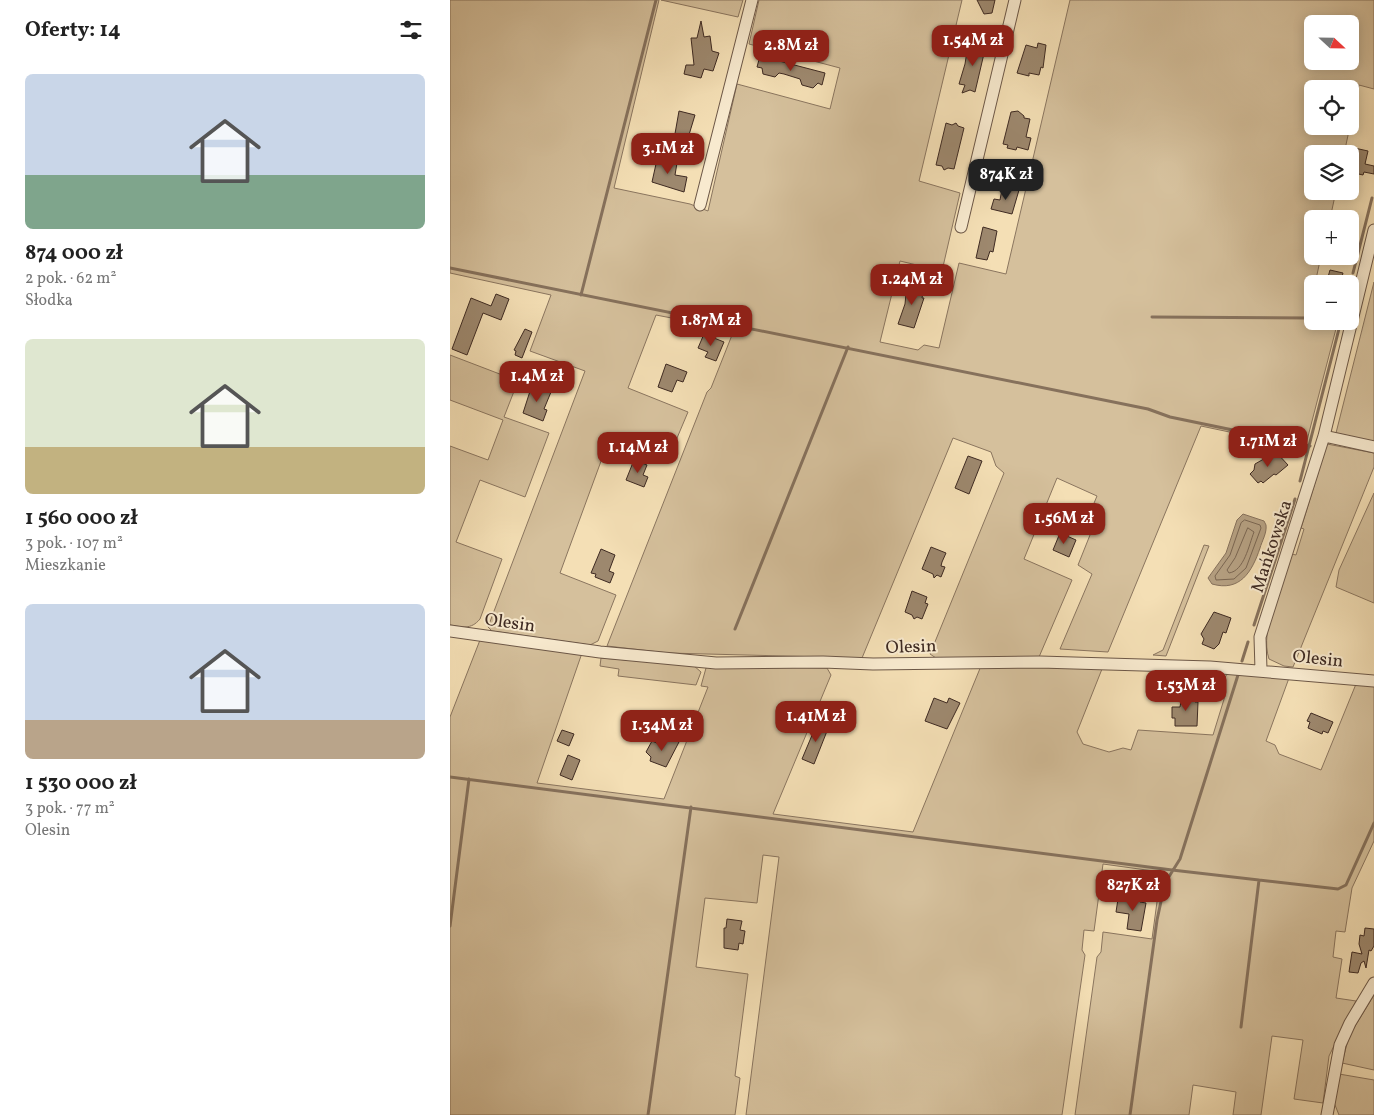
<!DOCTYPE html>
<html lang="pl">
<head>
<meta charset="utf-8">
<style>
	:root { --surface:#fff; --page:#f2f2f2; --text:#222; --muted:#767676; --accent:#8f2418 }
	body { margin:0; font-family:Vollkorn,serif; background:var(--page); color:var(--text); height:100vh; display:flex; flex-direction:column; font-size:19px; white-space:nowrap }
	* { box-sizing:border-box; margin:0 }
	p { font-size:16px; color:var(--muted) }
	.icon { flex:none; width:28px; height:28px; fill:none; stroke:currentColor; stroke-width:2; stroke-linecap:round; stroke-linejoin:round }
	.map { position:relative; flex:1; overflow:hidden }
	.side { display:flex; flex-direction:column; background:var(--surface); width:450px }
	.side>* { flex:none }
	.needle { width:32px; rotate:112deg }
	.fabs { position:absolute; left:854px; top:15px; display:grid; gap:10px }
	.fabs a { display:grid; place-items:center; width:55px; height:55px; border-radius:8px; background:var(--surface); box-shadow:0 2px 12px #0003; font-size:25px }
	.price { position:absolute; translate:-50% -42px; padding:0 11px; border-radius:10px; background:var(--accent); color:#fff; font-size:16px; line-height:32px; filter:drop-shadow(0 1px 2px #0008) }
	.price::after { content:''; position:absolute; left:50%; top:30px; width:15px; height:11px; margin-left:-8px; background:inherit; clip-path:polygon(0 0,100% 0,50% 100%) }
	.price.active { background:#222; color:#fff }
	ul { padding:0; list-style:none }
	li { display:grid; align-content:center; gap:10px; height:265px; padding:0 25px }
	li span { display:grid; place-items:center; height:155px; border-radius:8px; color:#555 }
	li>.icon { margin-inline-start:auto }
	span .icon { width:90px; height:90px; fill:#fffc; stroke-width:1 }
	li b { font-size:21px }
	h2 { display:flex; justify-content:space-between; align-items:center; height:60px; padding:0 25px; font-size:21px }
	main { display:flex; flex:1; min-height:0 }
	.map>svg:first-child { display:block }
	.green { fill:#d5c09c; stroke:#8a755f; fill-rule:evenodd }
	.water { fill:#b6a183; stroke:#86715c }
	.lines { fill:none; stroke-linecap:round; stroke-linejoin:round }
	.shore { stroke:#7a6652; stroke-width:1 }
	.stream { stroke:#86715c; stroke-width:3 }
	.building { fill:#9d886e; stroke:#3e2a22 }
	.street-casing { stroke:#6c5747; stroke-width:13 }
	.street { stroke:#f8eacf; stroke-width:11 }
	.labels { text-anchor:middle; stroke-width:4; stroke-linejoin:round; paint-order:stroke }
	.street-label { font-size:18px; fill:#3e2a22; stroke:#f8eacf }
</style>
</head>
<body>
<main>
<section class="side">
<h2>Oferty: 14<svg class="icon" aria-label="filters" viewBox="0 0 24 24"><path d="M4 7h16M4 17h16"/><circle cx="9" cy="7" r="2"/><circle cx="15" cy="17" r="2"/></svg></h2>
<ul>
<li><span style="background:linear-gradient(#c9d6e8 65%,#7fa58c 0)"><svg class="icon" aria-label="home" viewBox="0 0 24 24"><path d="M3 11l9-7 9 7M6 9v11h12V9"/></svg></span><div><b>874 000 zł</b><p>2 pok. · 62 m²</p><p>Słodka</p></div></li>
<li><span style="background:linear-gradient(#dfe7d0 70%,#c2b280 0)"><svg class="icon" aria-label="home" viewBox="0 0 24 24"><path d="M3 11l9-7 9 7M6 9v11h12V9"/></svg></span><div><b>1 560 000 zł</b><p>3 pok. · 107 m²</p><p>Mieszkanie</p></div></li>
<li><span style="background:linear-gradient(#c9d6e8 75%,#b9a48a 0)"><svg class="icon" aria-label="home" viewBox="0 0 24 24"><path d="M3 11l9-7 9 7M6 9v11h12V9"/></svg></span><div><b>1 530 000 zł</b><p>3 pok. · 77 m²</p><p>Olesin</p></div></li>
</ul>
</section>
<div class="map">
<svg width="924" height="1115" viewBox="0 0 924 1115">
	<rect width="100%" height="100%" fill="#f4dfb5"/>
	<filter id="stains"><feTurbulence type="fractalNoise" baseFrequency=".004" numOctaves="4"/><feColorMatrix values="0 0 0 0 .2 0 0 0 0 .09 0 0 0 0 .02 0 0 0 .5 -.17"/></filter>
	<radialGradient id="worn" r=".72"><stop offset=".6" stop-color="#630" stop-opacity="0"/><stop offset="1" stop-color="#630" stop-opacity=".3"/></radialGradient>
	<path class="green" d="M0,0H209L164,188L240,204L258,211L287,84L380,109L390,68L299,44L309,0H512L469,181L510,193L492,271L450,261L430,342L468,350L474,345L489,348L509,263L556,274L620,0H924V89L909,85L900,126V89H862V126H900L894,154H862V191H886L880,219H862V256H871L865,284H862L859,315H862V321H888L855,448L751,426L658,652L610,649L642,574L628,565L644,525L639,515L647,496L607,478L574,559L622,580L589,657L486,658L480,654L554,473L546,466L541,452L503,438L412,658L218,653L157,646L257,392L261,388L284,330L206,315L178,388L238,412L219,457L161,434L110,573L166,595L148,641L140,645L42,631L38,627L135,371L80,351L101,295L0,273ZM862,24H900V61H862Z
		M211,0H293L288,17Z
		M924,282V442L886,433Z
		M0,355L68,381L54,417L99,433L75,497L30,480L6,542L52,559L30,619C21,630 12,627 0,625V446L38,460L53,420L0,400Z
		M877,444L924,453V467L843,667L834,666L819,659C809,629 833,583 842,554L846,555L854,529L851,528Z
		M924,493V603L886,587L889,570Z
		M754,545L759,546L716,656L703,655L713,650Z
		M30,640L132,653L87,783L214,799L258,687L251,686L256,668L261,665L377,668L381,675L323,814L463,832L531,666L652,669L627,732L633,744L659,752L673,748L681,750L688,730L763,735L775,696L769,689L778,672L839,678L816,741L825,745L829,754L871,770L906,684L924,686V841L902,888L895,932L886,931L883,957L892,959L886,998L906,1001L879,1056L873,1103L844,1099L853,1040L822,1036L811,1115H783L786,1092L743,1085L739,1115H625L647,957L651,952L653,932L702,939L711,872L653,864L644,931L634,930L632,950L635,955L612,1115H296L329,857L313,855L307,903L255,898L246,967L298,974L285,1076L290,1078L285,1115H0V717Z
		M151,658L243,665L251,672L246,685L168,676L169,669L150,666Z
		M712,672H755V689L706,687Z
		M924,995V1070L892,1063L899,1036Z
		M889,1074L924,1080V1115H889L883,1100Z"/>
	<path class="water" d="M793,514L814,521L816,525C817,533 812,541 810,548C802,572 790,592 762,584L758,578L776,553L787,520Z"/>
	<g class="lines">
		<path class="shore" d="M795,520L810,525L811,528L796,568L784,579L766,580L765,576L780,555L791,523Z
			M798,528L804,532C799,545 794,571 779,573L777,570L785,558Z"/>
		<path class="stream" d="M0,268L698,409L720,417L860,446
			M903,273L922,198
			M900,285V284
			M131,295L206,0
			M702,317L862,318
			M850,481L891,321
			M804,625L845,499
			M285,629L398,347
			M792,661L798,642
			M0,777L722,870L888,889L896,885L924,823
			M0,926L19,779
			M791,1027L809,880
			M198,1115L241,807
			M680,1115L707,920L715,883L730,859L788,675"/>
	</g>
	<path class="building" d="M527,0H545L542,13L534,14Z
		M251,21L254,37L260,36L262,51L269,53L263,71L254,69L251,78L234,74L236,65H244L241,38H247Z
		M525,42L536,45L525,92L520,90L512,93L515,85L509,84L515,64L518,45L523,47Z
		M588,43L596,45L593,68L591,67L589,75L579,73V76L567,73L576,45L587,48Z
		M310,56L375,73L372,85L368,83L363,88L352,85L350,79L334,74L329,73L325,77L313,74L312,68L307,67Z
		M229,111L245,115L235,148L223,145Z
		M568,111L574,116V118L580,119L576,137L581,138L578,150L567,147L566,150L557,148L558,145L553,144L561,112Z
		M496,123L502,125L506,123L508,126L514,128L504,169L498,168L494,170L492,166L486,165Z
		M900,147L918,151L915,164L924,166V174L914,172L913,175L900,172Z
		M208,155L220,158L219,162L227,163L225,175L237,177L234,192L202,182Z
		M558,187L569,190L562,214L541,209L544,199L550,200L552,189L557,190Z
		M533,227L547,231L543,252L540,251L537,260L526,258Z
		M880,270L893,273L890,284H876Z
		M457,284L474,287L472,298H474L464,328L448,324L455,304Z
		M46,294L59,299L51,320L33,313L17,355L2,349L21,298L41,306Z
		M75,329L82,332L72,358L65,355L66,351L64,350Z
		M254,334L274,342L266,361L255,357L258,352L248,348Z
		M216,364L237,372L233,382L227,380L222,392L208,387Z
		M82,385L101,392L94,409L97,410L93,421L73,413Z
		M826,452L838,465L826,475L824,474L813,483L811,481L808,483L800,474L804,470L805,464Z
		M518,456L532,461L519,494L505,488Z
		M184,460L197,465L193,475L198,477L194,487L176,480Z
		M610,533L626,540L619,557L603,550Z
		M481,547L496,553L492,562L491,566L495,567L491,577L487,575L484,578L483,574L472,569Z
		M151,549L165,555L159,571L164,573L160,583L145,577L146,574L141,573Z
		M462,591L477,597L475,603L478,604L472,619L467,617L464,619L462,615L455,612Z
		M764,612L781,618L776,633L773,632L769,644L764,649L752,644L754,639L751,634Z
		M732,696H745V702H748L747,726H725V718H722V707H730Z
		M484,698L497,703L499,698L510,703L497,729L475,721Z
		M861,713L883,722L878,733L873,731L872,734L858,728L860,722L857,721Z
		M368,721L379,726L364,764L352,759Z
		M112,730L124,734L119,746L107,741Z
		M218,738L229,742L216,767L200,761L201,757L196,752L202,741L214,746Z
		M118,755L130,760L122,780L110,775Z
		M678,895L691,897L690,902L696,903L691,931L677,929L679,914L666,912L668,899L677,900Z
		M277,919L292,921L290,930L295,931L293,944L289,943L288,950L274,948V928H276Z
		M915,928L924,929V946L921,951L919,950L916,968L914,961L911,963L908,973L899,972L902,952L912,954L909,944L910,935L914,936Z"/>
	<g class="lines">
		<g class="street-casing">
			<path id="street" d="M250,205L302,0
				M511,227L565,0
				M874,436L924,447
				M0,631L150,652L266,663L373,662L423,664L590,662L760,667L924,681
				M811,670L810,637L874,436L924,230
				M877,1115L890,1045L900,1023L924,983"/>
		</g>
		<use href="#street" class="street"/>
	</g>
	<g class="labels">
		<g class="street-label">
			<text transform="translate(821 546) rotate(-72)" y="6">Mańkowska</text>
			<text transform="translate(60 622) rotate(8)" y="6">Olesin</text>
			<text transform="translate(461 646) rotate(-2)" y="6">Olesin</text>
			<text transform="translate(868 658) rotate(6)" y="6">Olesin</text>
		</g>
	</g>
	<rect width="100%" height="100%" filter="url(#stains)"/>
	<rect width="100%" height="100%" fill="url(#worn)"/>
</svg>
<div class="fabs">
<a><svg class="needle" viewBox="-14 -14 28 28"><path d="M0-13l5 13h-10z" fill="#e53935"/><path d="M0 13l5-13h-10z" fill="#767676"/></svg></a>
<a><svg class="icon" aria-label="locate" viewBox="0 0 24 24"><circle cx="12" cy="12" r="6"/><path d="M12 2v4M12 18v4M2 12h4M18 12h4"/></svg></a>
<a><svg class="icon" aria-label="layers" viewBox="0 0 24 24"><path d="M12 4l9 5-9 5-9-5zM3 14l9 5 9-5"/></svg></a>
<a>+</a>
<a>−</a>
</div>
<b class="price" style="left:523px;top:67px">1.54M zł</b>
<b class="price" style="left:341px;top:72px">2.8M zł</b>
<b class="price" style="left:218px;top:175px">3.1M zł</b>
<b class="price active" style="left:556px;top:201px">874K zł</b>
<b class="price" style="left:462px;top:306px">1.24M zł</b>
<b class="price" style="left:261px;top:347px">1.87M zł</b>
<b class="price" style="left:87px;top:403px">1.4M zł</b>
<b class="price" style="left:818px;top:468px">1.71M zł</b>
<b class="price" style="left:188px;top:474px">1.14M zł</b>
<b class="price" style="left:614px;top:545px">1.56M zł</b>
<b class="price" style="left:736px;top:712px">1.53M zł</b>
<b class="price" style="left:366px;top:743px">1.41M zł</b>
<b class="price" style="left:212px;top:752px">1.34M zł</b>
<b class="price" style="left:683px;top:912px">827K zł</b>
</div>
</main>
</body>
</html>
